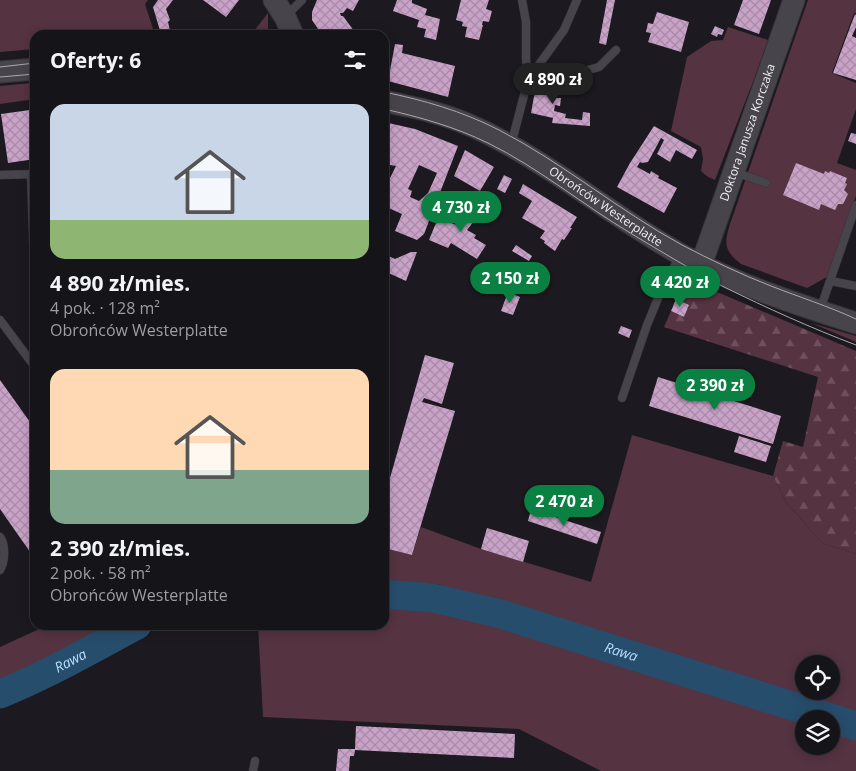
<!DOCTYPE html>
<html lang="pl">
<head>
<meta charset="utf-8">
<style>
	:root { --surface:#151418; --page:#222125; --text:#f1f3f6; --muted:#9d9ea2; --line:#343337; --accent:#0b8043 }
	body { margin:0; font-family:"Open Sans",sans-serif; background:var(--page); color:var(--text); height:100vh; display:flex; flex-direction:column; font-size:19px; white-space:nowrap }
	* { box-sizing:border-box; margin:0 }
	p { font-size:16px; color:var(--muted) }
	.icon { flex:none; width:28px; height:28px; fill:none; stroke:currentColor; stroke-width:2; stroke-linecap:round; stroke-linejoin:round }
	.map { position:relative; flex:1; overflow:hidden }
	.panel { position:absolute; left:30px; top:30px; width:359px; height:600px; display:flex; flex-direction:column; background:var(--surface); border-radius:15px; box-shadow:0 2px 12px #0003,0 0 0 1px var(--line) }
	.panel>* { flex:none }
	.controls { position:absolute; left:795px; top:655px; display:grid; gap:10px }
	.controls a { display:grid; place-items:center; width:45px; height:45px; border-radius:50%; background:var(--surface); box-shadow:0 2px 12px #0003,0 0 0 1px var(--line); font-size:25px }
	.price { position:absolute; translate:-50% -42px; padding:0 11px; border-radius:18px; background:var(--accent); color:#fff; font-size:16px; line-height:32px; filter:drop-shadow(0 1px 2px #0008) }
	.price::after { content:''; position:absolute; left:50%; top:30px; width:15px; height:11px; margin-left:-8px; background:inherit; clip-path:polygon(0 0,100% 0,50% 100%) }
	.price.active { background:#222; color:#fff }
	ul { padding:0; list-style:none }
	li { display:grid; align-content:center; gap:10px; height:265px; padding:0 20px }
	li span { display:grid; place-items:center; height:155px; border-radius:15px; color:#555 }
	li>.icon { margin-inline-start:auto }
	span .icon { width:90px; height:90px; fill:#fffc; stroke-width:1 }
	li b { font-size:21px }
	h2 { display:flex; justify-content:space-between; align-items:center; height:60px; padding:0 20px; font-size:21px }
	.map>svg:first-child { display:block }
	.green { fill:#553341; fill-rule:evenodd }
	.forest { fill:url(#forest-firs) }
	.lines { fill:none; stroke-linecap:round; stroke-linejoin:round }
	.river { stroke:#274d6c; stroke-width:29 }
	.building { fill:url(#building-cross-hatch); fill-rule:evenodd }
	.lane-casing { stroke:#353438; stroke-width:9 }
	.secondary-casing { stroke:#353438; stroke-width:23 }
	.lane { stroke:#47454b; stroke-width:8 }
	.secondary { stroke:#47454b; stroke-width:21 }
	.tram { stroke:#aba9ae; stroke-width:1 }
	.labels { text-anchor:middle; stroke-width:5; stroke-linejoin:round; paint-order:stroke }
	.street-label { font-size:12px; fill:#f0eef3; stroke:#131116 }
	.water-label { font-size:14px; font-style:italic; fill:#badeff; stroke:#131116 }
</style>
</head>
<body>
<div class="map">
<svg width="856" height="771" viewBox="0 0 856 771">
	<defs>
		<pattern id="forest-firs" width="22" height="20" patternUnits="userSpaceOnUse" patternTransform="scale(1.25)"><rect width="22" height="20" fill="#553341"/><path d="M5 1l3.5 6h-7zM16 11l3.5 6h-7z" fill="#6e515d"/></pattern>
		<pattern id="building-cross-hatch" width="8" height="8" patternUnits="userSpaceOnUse" patternTransform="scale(1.25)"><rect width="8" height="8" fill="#c9a2c8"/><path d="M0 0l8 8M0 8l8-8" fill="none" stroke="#a98ba8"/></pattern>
	</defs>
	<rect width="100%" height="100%" fill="#1c1a20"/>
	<path class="green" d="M0,0H148L145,4L155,35H35V49L0,52Z
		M808,0H856V13H854L832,73L856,83V109L837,163L856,170V196L827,277L807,288L741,264C724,251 724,243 730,224Z
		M268,13V32L267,35H251Z
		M728,27L768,40L754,79L715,180L708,177L701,171L703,159L701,147L671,131L687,57L711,41L723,40Z
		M31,83H35V99L0,104V86Z
		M811,323L856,336V342Z
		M632,435L773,476L786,502L822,543L856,554V714L437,584L405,582L384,583V548L412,555L421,527L481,549L591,582ZM804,664H831V691H804Z
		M384,604L416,605L466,615L747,704L804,721V746H831V729L856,737V771H601L519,729L263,717L258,625H384Z
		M48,625H119L0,683V647Z"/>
	<path class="forest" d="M689,280L856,351V554L822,543L786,502L773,476L783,441L803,447L818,377L664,327L671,311L684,317L689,305L676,299Z"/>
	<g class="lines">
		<g class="river">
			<path id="s1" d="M384,594L433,598L501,614L856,726"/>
			<path id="s2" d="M0,694C47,675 92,649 137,625"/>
		</g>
	</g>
	<path class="building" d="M158,0H173L166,9L170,20L168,22L170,31L161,34L153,7Z
		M203,0H239L226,17Z
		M317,0H359L353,11L347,8L343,13H340L341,16H343L357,35H322L312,20V12Z
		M397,0H412V3L427,9L425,15L440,19L436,40L424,37L426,29L417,27L419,20L393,11Z
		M461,0H489L486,9L492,11L489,22L483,21L482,25H483L479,40L465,37L467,27L462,26L463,22L456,20Z
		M607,0H615L606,45L599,43Z
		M743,0H771L759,34L734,25Z
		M657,12L689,22L681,52L648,42L651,33L646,32L648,23L653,24Z
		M855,14L856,15V27L852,36L856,38V80L833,73Z
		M715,26L724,30L722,35L718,34L717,37L711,34Z
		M395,44L403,45L402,53L455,66L448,97L388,81Z
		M537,80L559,84L556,98H561L560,106L555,105L554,111L566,114L565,118L582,120L583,112L590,113V126L552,123L553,118L531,113Z
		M30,110L35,141V159L8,163L1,114Z
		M384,122L415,129L458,146L424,234L417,240L395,231L402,214L384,206V187L385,188L396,166L384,164ZM419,165L437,173L428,193L419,201L410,197L412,191L408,189Z
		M654,126L697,150L692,159L676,150L670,162L657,154L664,140L661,138L648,162L642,163L640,162L637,167L650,174L651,171L659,176L658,178L677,188L664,213L617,187L630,163Z
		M851,133L856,134V144L848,141Z
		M465,150L494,167L480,191L454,176Z
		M796,163L824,174L825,171L829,173L830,171L847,178L845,183L847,184L844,190L848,194L843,204H838L835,210L821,204L819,210L783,195Z
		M504,175L512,179L505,193L497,189Z
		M523,184L577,217L570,228H572L564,240L562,239L555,251L544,243L545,241L540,238L545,231L522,218L532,201L519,193Z
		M490,199L495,207L484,213L482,211L467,230L476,235L474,238L486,245L477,259L451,243L448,248L429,240L438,218L462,227L478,205Z
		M516,245L532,256L529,261L512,251Z
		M411,252H417L406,281L384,271V254L395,259Z
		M508,292L520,297L513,315L501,311Z
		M676,299L689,305L684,317L671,311Z
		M621,326L632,330L629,338L618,333Z
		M425,355L454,363L442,404L424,398L422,402L455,411L412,555L384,548V499Z
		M658,377L781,416L773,444L649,406Z
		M0,380L35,429V559L0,509Z
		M739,436L771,446L766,462L734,452Z
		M531,509L601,532L597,544L528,521Z
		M487,528L529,541L523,562L481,549Z
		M356,726L515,734L514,758L355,750L354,756H350L349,771H336L338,749H355Z"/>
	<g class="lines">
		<g class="lane-casing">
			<path id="lane" d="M286,16L302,0
				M530,77L564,30L577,0
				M528,80L536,75L545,74L578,73L599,67L616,50
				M511,145L528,80L526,59V22L522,0
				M735,172L766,183
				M31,174L35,294
				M0,175L35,174
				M831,281L856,286
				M820,310L856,205
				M0,320L35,367
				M622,398L647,325L661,291L680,256
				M0,537C6,545 5,562 0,570
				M253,771L255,761"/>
		</g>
		<g class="secondary-casing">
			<g id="secondary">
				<path d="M274,0L285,17L293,35"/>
				<path d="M0,72L35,69"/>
				<path id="s3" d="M384,101C400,105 416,107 432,112C459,119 487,132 511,146C570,179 622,222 680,254C735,284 796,304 856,323"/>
				<path id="s4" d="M700,264L706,251L794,0"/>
			</g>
		</g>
		<use href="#lane" class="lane"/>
		<use href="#secondary" class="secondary"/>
		<path class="tram" d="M0,67L35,63
			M0,77L35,74
			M384,92C423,100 462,111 499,130C563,163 618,210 682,245C711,260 740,274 771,286C799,297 828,306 856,319
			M384,109C420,117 455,127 488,143C539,168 583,205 632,234C662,252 693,271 724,287C767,308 811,328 856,345"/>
	</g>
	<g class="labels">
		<g class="street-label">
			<text dy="4" stroke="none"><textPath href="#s4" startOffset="140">Doktora Janusza Korczaka</textPath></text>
			<text dy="4" stroke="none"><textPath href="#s3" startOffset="248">Obrońców Westerplatte</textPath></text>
		</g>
		<g class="water-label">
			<text dy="5" stroke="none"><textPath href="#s1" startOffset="245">Rawa</textPath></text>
			<text dy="5" stroke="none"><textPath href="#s2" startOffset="78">Rawa</textPath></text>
		</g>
	</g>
</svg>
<div class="controls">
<a><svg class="icon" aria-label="locate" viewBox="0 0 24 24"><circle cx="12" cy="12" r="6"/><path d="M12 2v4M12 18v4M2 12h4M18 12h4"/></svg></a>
<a><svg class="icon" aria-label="layers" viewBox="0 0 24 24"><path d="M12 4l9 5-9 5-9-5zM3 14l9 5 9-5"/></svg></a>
</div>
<b class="price active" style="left:553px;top:105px">4 890 zł</b>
<b class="price" style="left:461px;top:233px">4 730 zł</b>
<b class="price" style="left:510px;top:304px">2 150 zł</b>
<b class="price" style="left:680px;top:308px">4 420 zł</b>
<b class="price" style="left:715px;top:411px">2 390 zł</b>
<b class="price" style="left:564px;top:527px">2 470 zł</b>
<section class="panel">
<h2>Oferty: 6<svg class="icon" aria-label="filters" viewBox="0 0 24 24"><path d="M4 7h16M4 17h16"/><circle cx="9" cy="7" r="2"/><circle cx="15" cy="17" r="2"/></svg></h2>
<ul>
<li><span style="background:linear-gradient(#c9d6e8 75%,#8fb573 0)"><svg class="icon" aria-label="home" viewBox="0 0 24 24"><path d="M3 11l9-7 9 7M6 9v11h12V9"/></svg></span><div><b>4 890 zł/mies.</b><p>4 pok. · 128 m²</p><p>Obrońców Westerplatte</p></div></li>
<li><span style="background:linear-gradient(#ffd9b3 65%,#7fa58c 0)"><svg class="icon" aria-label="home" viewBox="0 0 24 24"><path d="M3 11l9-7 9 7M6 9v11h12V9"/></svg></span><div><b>2 390 zł/mies.</b><p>2 pok. · 58 m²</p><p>Obrońców Westerplatte</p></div></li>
</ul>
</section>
</div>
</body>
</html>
